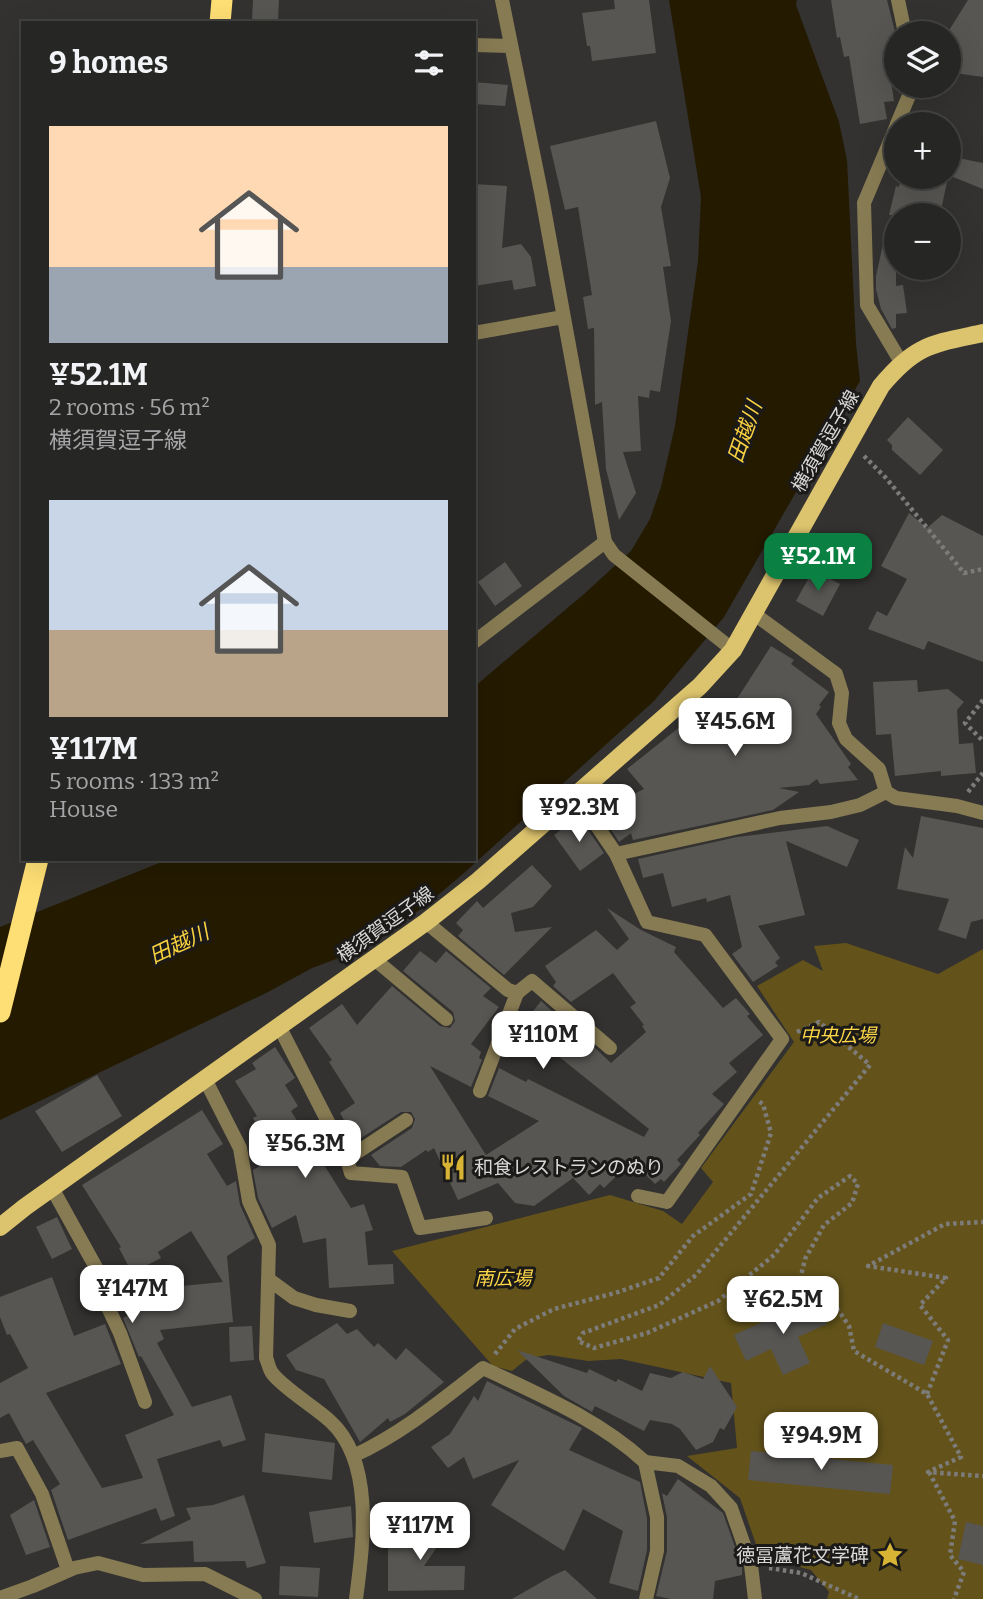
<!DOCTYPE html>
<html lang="en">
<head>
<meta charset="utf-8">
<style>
	:root { --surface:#262624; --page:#2e2e2c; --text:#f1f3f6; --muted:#a4a5a6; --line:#424341; --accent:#0b8043 }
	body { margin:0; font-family:Bitter,"Noto Sans JP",serif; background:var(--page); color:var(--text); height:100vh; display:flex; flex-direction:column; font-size:26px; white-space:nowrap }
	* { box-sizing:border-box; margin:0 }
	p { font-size:23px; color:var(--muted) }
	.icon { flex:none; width:38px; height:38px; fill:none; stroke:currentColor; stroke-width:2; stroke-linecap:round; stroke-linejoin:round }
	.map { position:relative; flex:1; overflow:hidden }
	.side { position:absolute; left:21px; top:21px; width:455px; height:840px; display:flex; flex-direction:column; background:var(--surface); border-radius:0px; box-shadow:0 7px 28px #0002,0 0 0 2px var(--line) }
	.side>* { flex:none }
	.tools { position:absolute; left:884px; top:21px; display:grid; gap:14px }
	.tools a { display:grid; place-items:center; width:77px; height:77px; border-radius:50%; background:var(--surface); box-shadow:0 7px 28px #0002,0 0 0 2px var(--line); font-size:35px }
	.price { position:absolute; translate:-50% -60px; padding:0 16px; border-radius:14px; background:#fff; color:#222; font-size:23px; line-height:46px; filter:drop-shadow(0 2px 4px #0008) }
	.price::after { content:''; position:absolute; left:50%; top:42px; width:21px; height:16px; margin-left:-10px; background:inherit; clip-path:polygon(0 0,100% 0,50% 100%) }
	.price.on { background:var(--accent); color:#fff }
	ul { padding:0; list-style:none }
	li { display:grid; align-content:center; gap:14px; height:371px; padding:0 28px }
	li span { display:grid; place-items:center; height:217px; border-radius:0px; color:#555 }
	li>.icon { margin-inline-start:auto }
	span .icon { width:126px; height:126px; fill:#fffc; stroke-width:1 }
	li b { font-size:30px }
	h2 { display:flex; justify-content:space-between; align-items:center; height:84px; padding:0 28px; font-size:30px }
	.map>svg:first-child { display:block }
	.green { fill:#63531a }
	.water { fill:#241a00 }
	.building { fill:#575653 }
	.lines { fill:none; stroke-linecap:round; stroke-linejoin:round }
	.path { stroke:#7d7c7a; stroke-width:4.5; stroke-dasharray:3.5 3.5; stroke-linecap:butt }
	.lane { stroke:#877b53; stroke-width:14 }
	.street { stroke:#877b53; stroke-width:14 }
	.primary { stroke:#dcc36d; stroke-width:18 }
	.highway { stroke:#fedf75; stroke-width:21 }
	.labels { text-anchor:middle; stroke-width:6; stroke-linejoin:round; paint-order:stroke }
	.street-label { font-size:19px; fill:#dad9d8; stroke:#1b1a19 }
	.park-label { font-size:19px; font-style:italic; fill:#ffd848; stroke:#1b1a19 }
	.poi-label { font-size:19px; fill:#dad9d8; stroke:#1b1a19; text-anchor:start }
	.water-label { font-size:21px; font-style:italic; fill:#f8d140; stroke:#1b1a19 }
</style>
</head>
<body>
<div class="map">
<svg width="983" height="1599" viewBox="0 0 983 1599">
	<rect width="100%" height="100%" fill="#333230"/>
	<path class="green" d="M846,943L938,974L983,949V1599H827L829,1592L811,1570L760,1556L740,1498L687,1456L737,1448L731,1383L621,1359L588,1361L549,1355L528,1358L512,1371L493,1366L392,1251L610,1195L663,1211L682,1224L713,1182L701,1168L794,1042L757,986L803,960L823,971L814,946Z"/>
	<path class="water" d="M669,0H797L796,5L839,122L847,160L856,344L860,381L724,617L654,701L464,873L424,907L355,952L312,968L268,992L0,1120V927L169,859H474V687L584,594L631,551L650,519L661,487L675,426L698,261L701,197Z"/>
	<path class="building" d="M253,0H279L278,20H252Z
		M614,0H649L656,53L592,61L590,46H587L582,13L615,9Z
		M831,0H887L896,36V59L888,61L894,101L884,102L887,119L860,124L849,56L844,57L840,37L837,38Z
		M968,0H983V77L948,72V32Z
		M474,82L508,85L505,106L474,104Z
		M656,121L670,178L661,207L671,266L663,267L671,321L660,392L650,390L649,398L638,396L641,451L623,452L636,493L619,520L606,469L602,402L595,405L594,328L588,329L583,297L592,295L578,207L565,210L550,146Z
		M948,156L983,163V189L948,175Z
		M901,177H948L940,215H889L896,186L899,187Z
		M474,184L507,186L502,248L521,244L531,257L536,286L514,290L512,280L474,286Z
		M887,226L896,227V286L903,285L907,313L896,314V328L892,329L881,309L876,289V276Z
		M908,417L943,450L920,475L892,450V445L887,440Z
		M909,513L927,528L942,515L983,536V662L928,641L924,650L868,629L877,611L887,616L907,579L881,566Z
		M505,562L522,586L495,606L478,582Z
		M813,570L840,584L823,616L796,601Z
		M771,646L794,660L791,664L829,692L819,705L821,707L816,714L851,764L848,767L858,780L820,784L817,779L809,785L779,788L799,792L773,810L633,840L631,833L619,842L599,811L644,789L627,769L686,722L694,731L735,702Z
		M917,680L918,692L948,689L964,702L957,710L959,744L973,743L976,773L941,776V771L895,776L891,734L876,735L873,682Z
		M921,816L983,828V919L971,922L966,939L938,930L949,899L897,889L905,847L913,858Z
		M577,818L581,820L604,853L580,871L554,835Z
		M827,826L859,840L847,867L786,841L805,915L758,926L780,958L775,962L778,966L753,982L732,954L742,947L730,895L707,902L706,898L672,907L663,873L643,878L638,859L737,837Z
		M532,865L552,886L533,907L511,913L515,932L552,927L504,975L458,936L463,930L456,923L477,901L483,908Z
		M607,908L641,930L676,947L674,952L723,1008L736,998L750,1014L747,1016L763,1035L729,1063L737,1072L712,1094L724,1104L698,1133L700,1135L677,1160L681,1164L664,1182L661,1179L655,1184L632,1161L604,1188L600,1184L589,1195L573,1178L534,1206L515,1203L498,1183L458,1200L434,1148L428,1152L426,1150L401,1167L380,1166L371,1155L412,1128L415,1119L411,1112H401L358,1140L356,1138L349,1143L340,1125L345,1122L340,1113L355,1103L329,1062L332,1060L309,1028L342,1004L357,1025L392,986L440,1026L450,1028L455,1021L453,1012L403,971L420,951L436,963L446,951L491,988L483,996L499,1007L471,1044L481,1052L479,1058L482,1060L471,1087L430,1066L486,1155L539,1121L488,1096L499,1068L526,1082L528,1079L644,1137L649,1129L527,1031L519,1036L516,1033L541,1001L554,1013L550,1016L592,1050L594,1047L611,1063L646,1032L642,1026L644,1025L630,1007L636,1003L613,973L571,1002L553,986L556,982L545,966L596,930L617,950L629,939Z
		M275,1047L295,1078L285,1085L298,1106L291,1111L311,1143L324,1135L333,1153L321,1160L351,1208L364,1204L373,1230L365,1232L368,1265L393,1264L394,1284L329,1288L326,1238L303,1243L296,1215L272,1228L258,1198L253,1170L268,1161L252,1135L260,1130L253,1118L257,1116L235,1081L256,1069L252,1063Z
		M97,1075L122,1116L62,1152L35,1111Z
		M202,1110L223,1144L207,1154L227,1186L236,1181L240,1205L255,1238L227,1256L233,1322L160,1330L164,1339L157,1343L192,1407L231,1395L246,1440L223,1447L220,1440L157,1459L175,1516L161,1521L156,1508L68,1540L51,1490L60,1484L33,1440L26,1444L9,1413L0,1418V1383L28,1368L10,1334L7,1335L0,1317V1297L52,1277L74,1336L105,1324L121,1364L46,1393L102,1488L143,1478L125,1435L174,1415L141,1356L139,1357L123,1318L149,1305L141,1290L223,1282L191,1231L158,1252L161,1258L132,1273L119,1248L121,1247L82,1185Z
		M57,1217L72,1249L52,1259L36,1227Z
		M815,1298L827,1324L798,1337L810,1363L783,1375L771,1349L746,1361L734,1335Z
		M337,1323L347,1334L357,1329L374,1347L378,1343L396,1360L406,1348L444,1382L405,1414L390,1422L388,1418L360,1442L324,1379L296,1370L286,1355Z
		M883,1323L933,1341L924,1365L875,1347Z
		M252,1326L254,1360L230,1362L229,1327Z
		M517,1350L587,1373L589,1369L616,1382L618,1379L642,1391L650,1373L671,1378L683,1372L703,1379L710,1366L737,1407L724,1430L720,1428L713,1442L696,1450L680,1429L672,1424L650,1420L644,1431L595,1406L592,1412L564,1396Z
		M487,1381L582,1428L569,1450L640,1482L647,1518V1550L638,1591L609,1583L623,1531L583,1509L564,1551L491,1505L519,1460L473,1479L464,1457L448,1468L431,1447L450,1434L474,1396L478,1401Z
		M265,1433L335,1443L332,1480L262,1472Z
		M751,1451L893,1465L890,1494L748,1480Z
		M678,1479L723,1513L742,1567V1575L715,1581L713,1599H671L656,1596L667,1551V1517L662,1493L667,1496Z
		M244,1495L266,1563L247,1568L245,1561L194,1562L193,1541L140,1544L191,1519L186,1508L213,1505Z
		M34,1500L50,1547L26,1555L10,1515Z
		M351,1506L353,1537L314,1543L309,1512Z
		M411,1515L443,1538L424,1566H465L464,1590L388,1591V1549Z
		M966,1522L983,1526V1565L958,1559Z
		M280,1566L320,1568L318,1597L279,1595Z
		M565,1570L597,1599H512L552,1576Z"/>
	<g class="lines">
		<path class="path" d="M864,456L886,478L964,573L983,569
			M983,700L965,723L983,741
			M968,792L983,773
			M797,1032L819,1022L870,1065L696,1275L659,1305L583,1333L578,1341L594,1348L647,1333L718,1301L774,1255L818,1198L850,1176L858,1184L852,1203L824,1225L805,1259L797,1292L828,1295L849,1326L854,1351L927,1394L961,1457L928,1472L983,1476
			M495,1354L515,1329L554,1309L615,1293L659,1278L693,1236L751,1194L771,1133L763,1104L758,1101
			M927,1394L948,1340L920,1305L946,1278L868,1266L945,1224L983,1222
			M929,1472L955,1521L950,1555L964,1572L954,1599
			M769,1568L801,1573L859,1599"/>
		<path class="lane" d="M474,642L605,542
			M576,795L616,854L780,818L831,812L860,805L886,792
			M616,854L647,922L705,935L782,1039L667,1202L638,1196
			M373,958L446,1019
			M480,1091L517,993
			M347,1159L351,1173L402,1177L420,1228L486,1218
			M52,1188L109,1291L105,1301L120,1333L145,1402
			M646,1599L657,1551V1517L645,1462L678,1466L711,1486L731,1508L751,1565L755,1599"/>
		<path class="street" d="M502,0L541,192L605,542L614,555L733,650
			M898,0L905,33
			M474,45L510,46
			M897,124L913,86
			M896,127L864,203L867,305L901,362
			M474,333L563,317
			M753,613L836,674L842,693L839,723L846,739L879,769L886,792L896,798L957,806L983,813
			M426,922L508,990L517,993L532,981L610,1048
			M279,1026L347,1159L406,1120
			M205,1079L240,1148L249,1201L269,1245L266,1358C268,1362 269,1369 272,1373C283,1388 315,1407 330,1421C375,1462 363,1545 356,1599
			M268,1279L294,1298L316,1305L350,1311
			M0,1451L17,1448L42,1494L68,1570
			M353,1456C401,1434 441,1401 483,1368C540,1395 598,1419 645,1462
			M0,1598L33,1586L74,1568L98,1563L143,1575L205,1574L255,1599"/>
		<path class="primary" d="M0,1227L25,1207L426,922L478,881L700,686L733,650L881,386C916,344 932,344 983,333"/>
		<path class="highway" d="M220,23L222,0
			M0,1012L38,859"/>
	</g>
	<defs>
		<g id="restaurant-bare" transform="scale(2.1)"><path d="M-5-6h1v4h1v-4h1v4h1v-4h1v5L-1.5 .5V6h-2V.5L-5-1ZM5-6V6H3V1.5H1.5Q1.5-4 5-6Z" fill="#d7b434" stroke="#1b1a19" stroke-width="2.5" paint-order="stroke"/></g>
		<g id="sight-bare" transform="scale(2.1)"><path d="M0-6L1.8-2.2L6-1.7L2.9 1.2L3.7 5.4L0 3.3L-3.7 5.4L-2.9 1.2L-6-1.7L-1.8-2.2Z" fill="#d7b434" stroke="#1b1a19" stroke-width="2.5" paint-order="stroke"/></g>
	</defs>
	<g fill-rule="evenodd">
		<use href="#restaurant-bare" x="453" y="1167"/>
		<use href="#sight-bare" x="890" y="1555"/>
	</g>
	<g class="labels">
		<g class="street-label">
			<text transform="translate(825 441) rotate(-60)" y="7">横須賀逗子線</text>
			<text transform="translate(385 924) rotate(-36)" y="7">横須賀逗子線</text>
		</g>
		<g class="park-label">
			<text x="838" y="1042">中央広場</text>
			<text x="503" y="1285">南広場</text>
		</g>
		<g class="poi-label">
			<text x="474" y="1174">和食レストランのぬり</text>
			<text x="869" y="1562" text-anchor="end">徳冨蘆花文学碑</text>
		</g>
		<g class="water-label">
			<text transform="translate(745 432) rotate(-71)" y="7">田越川</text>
			<text transform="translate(179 944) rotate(-25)" y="7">田越川</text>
		</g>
	</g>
</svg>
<div class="tools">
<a><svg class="icon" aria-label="layers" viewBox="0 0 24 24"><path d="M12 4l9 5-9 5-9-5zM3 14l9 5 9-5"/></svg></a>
<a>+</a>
<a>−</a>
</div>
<b class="price on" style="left:818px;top:593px">¥52.1M</b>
<b class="price" style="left:735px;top:758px">¥45.6M</b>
<b class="price" style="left:579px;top:844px">¥92.3M</b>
<b class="price" style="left:543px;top:1071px">¥110M</b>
<b class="price" style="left:305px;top:1180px">¥56.3M</b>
<b class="price" style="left:132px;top:1325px">¥147M</b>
<b class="price" style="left:783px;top:1336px">¥62.5M</b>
<b class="price" style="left:821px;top:1472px">¥94.9M</b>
<b class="price" style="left:420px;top:1562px">¥117M</b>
<section class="side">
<h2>9 homes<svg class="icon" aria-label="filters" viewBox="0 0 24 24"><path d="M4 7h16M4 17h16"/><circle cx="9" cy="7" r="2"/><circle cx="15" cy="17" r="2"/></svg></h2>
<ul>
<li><span style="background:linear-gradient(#ffd9b3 65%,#9aa5b1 0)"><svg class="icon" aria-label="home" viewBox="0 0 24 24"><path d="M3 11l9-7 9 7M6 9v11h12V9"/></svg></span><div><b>¥52.1M</b><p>2 rooms · 56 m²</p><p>横須賀逗子線</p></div></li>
<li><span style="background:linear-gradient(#c9d6e8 60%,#b9a48a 0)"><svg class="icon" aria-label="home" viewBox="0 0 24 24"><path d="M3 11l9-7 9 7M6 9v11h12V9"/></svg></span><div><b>¥117M</b><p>5 rooms · 133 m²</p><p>House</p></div></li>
</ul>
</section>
</div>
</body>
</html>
